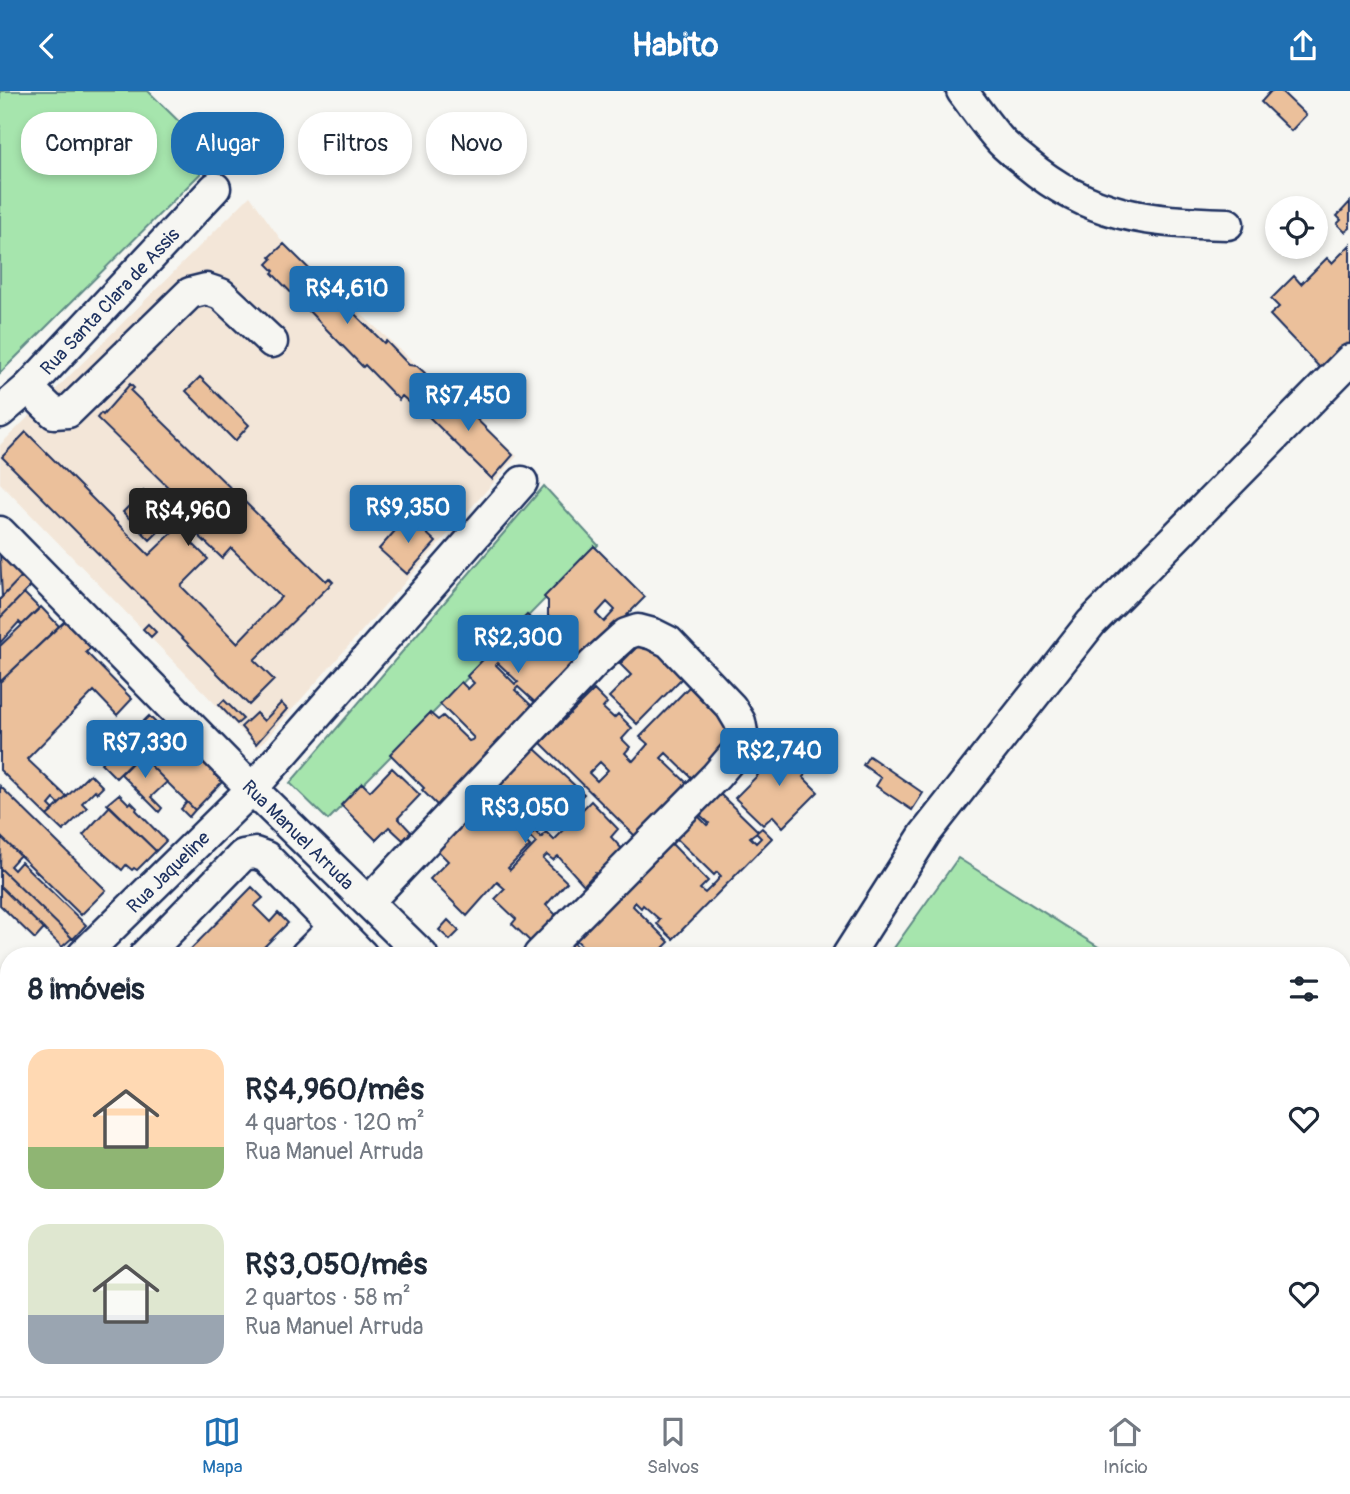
<!DOCTYPE html>
<html lang="pt">
<head>
<meta charset="utf-8">
<style>
	:root { --surface:#fff; --page:#f6f6f7; --text:#1f2937; --muted:#747a83; --line:#e0e1e3; --accent:#1f6fb2 }
	body { margin:0; font-family:Pangolin,sans-serif; background:var(--page); color:var(--text); height:100vh; display:flex; flex-direction:column; font-size:26px; white-space:nowrap }
	* { box-sizing:border-box; margin:0 }
	p { font-size:23px; color:var(--muted) }
	.icon { flex:none; width:38px; height:38px; fill:none; stroke:currentColor; stroke-width:2; stroke-linecap:round; stroke-linejoin:round }
	.map { position:relative; flex:1; overflow:hidden }
	.sheet { position:absolute; left:0px; top:856px; width:1351px; height:450px; display:flex; flex-direction:column; background:var(--surface); border-radius:28px 28px 0 0; box-shadow:0 4px 10px #0003 }
	.sheet>* { flex:none }
	.top-card { position:absolute; left:21px; top:21px; width:700px; height:63px; display:flex; gap:14px }
	.tools { position:absolute; left:1265px; top:105px; display:grid; gap:14px }
	.tools a { display:grid; place-items:center; width:63px; height:63px; border-radius:50%; background:var(--surface); box-shadow:0 4px 10px #0003; font-size:35px }
	.price { position:absolute; translate:-50% -60px; padding:0 16px; border-radius:7px; background:var(--accent); color:#fff; font-size:23px; line-height:46px; filter:drop-shadow(0 2px 4px #0008) }
	.price::after { content:''; position:absolute; left:50%; top:42px; width:21px; height:16px; margin-left:-10px; background:inherit; clip-path:polygon(0 0,100% 0,50% 100%) }
	.price.selected { background:#222; color:#fff }
	ul { padding:0; list-style:none }
	li { display:flex; align-items:center; gap:21px; height:175px; padding:0 28px }
	li span { display:grid; place-items:center; flex:none; width:196px; height:140px; border-radius:21px; color:#555 }
	li>.icon { margin-inline-start:auto }
	span .icon { width:84px; height:84px; fill:#fffc; stroke-width:1 }
	li b { font-size:30px }
	h2 { display:flex; justify-content:space-between; align-items:center; height:84px; padding:0 28px; font-size:30px }
	.chip { padding:0 24px; border-radius:28px; background:var(--surface); box-shadow:0 4px 10px #0003; font-size:24px; line-height:63px }
	.chip.selected { background:var(--accent); color:#fff }
	header { display:flex; justify-content:space-between; align-items:center; height:91px; padding:0 28px; background:var(--accent); color:#fff; font-size:32px; font-weight:700 }
	.tab-bar { display:flex; justify-content:space-around; align-items:center; height:98px; border-top:2px solid var(--line); background:var(--surface); font-size:19px; color:var(--muted) }
	.tab-bar a { display:grid; justify-items:center; gap:4px }
	.tab-bar .selected { color:var(--accent) }
	.map>svg:first-child { display:block }
	.built { fill:#f3e6d8 }
	.green { fill:#a6e5ad; stroke:#608a86; stroke-width:2 }
	.water { fill:#8cdce9; stroke:#5f97b1; stroke-width:2 }
	.building { fill:#ebc09b; stroke:#1b2f5e; stroke-width:2; fill-rule:evenodd }
	.lines { fill:none; stroke-linecap:round; stroke-linejoin:round }
	.minor-tunnel { stroke:#caced4; stroke-width:30; stroke-dasharray:30 15; stroke-linecap:butt }
	.minor-casing { stroke:#1b2f5e; stroke-width:35 }
	.minor { stroke:#f6f6f2; stroke-width:30 }
	.labels { text-anchor:middle; stroke-width:6; stroke-linejoin:round; paint-order:stroke }
	.street-label { font-size:19px; fill:#1b2f5e; stroke:#f6f6f2 }
</style>
</head>
<body>
<header><svg class="icon" aria-label="back" viewBox="0 0 24 24"><path d="M15 5l-7 7 7 7"/></svg>Habito<svg class="icon" aria-label="share" viewBox="0 0 24 24"><path d="M12 15V3M7 8l5-5 5 5M5 13v7h14v-7"/></svg></header>
<div class="map">
<svg width="1350" height="1305" viewBox="0 0 1350 1305">
	<rect width="100%" height="100%" fill="#f6f6f2"/>
	<filter id="ink" filterUnits="userSpaceOnUse"><feTurbulence type="fractalNoise" baseFrequency=".0143" numOctaves="2"/><feDisplacementMap in="SourceGraphic" scale="14" xChannelSelector="R" yChannelSelector="G"/><feConvolveMatrix kernelMatrix="1 2 1 2 8 2 1 2 1" color-interpolation-filters="sRGB"/></filter>
	<g filter="url(#ink)">
		<path class="built" d="M250,105L284,153L517,365L258,657L0,392V354Z"/>
		<path class="green" d="M0,0H148L216,67L0,282Z
			M544,395L598,454L328,729L290,692Z
			M958,767L1111,864H889Z
			M1350,914V1305H1192L1198,1297H1342V922Z
			M9,1194V1243L0,1234V1204Z
			M9,1264V1297H217L219,1299L217,1305H0V1273Z
			M316,1297H536L530,1305H312Z
			M600,1297H859L854,1305H594Z"/>
		<path class="water" d="M1350,1240V1305H1312L1318,1297H1342V1254Z"/>
		<path class="building" d="M1271,0H1281L1306,24L1291,40L1261,11Z
			M1350,111V137L1345,141L1337,133L1341,129L1337,125Z
			M284,153L384,252L386,250L409,274L417,275L425,282L418,289L425,296L410,312L402,305L399,309L365,274L363,276L272,182L274,180L267,173L272,168L270,166Z
			M1350,154V257L1325,282L1270,224L1279,216L1271,208L1294,185L1301,193L1327,167L1332,172Z
			M200,286L249,334L235,350L186,300Z
			M130,293L134,297L131,300L326,490L329,487L333,491L254,569L274,589L249,614L2,366L26,341L149,464L174,440L167,432L150,449L123,421L144,400L168,423L170,421L163,414L174,402L97,327L101,322L103,324ZM197,443L222,467L231,457L281,506L237,552L181,495L208,468L190,450Z
			M445,297L513,364L492,388L423,320Z
			M408,425L436,451L407,483L379,458Z
			M594,455L645,506L538,614L518,596L515,599L533,616L488,665L438,715L422,699L424,697L390,663L430,622L438,629L443,625L469,650L472,649L474,647L440,613L461,591L468,598L474,592L467,585L527,524L536,533L541,528L551,537L555,532L548,525V510L544,506ZM607,511L615,519L604,531L596,523ZM498,572L518,591L515,593L496,574Z
			M3,462L24,483L2,506L0,464Z
			M24,483L33,493L0,527V508Z
			M24,502L39,517L22,534L19,531L0,552V527Z
			M41,516L59,535L0,591V555Z
			M66,529L93,555L86,561L132,608L117,624L94,600L27,668L67,706L59,713L54,708L49,714L54,719L47,725L0,679V591Z
			M148,533L156,541L151,546L143,538Z
			M647,546L685,584L637,633L609,606L631,584L620,573Z
			M689,596L737,644L693,688L666,662L661,667L688,693L636,746L541,652L594,599L607,612L603,617L614,627L618,623L632,637L622,648L630,656L625,662L633,670L648,653L640,646ZM600,671L608,679L597,690L589,682Z
			M224,609L243,628L237,633L219,614Z
			M281,612L287,618L256,653L241,636L256,622L264,630Z
			M149,625L164,640L116,687L101,672Z
			M170,635L220,684L223,690L195,719L140,664Z
			M792,653L814,675L803,686L818,701L783,736L773,725L763,734L735,707L758,684L754,679L765,668L771,674Z
			M535,658L584,703L569,718L576,725L591,710L618,738L611,746L623,759L598,784L595,782L584,794L558,765L553,769L547,764L543,768L567,791L546,814L558,826L532,852L512,833L516,828L495,808L505,798L497,791L467,825L430,788L448,770L435,757ZM507,713L532,738L541,730L550,738L563,725L570,733L554,749L546,741L541,747L535,740L529,745L536,752L510,779L508,777L530,755L523,748L528,744L504,720Z
			M140,664L167,691L151,706L162,717L159,721L121,683Z
			M869,665L923,702L912,719L876,695L881,687L863,674Z
			M392,677L420,704L398,727L411,741L403,749L389,736L376,749L341,714L362,692L370,700Z
			M90,683L103,696L97,702L95,699L82,712L87,717L63,740L47,725Z
			M0,695L106,799L81,824L0,745Z
			M719,702L758,740L750,746L756,752L761,747L756,742L762,737L772,747L673,848L657,833L660,829L643,814L641,817L635,811L633,815L669,851L656,864H557L572,850L587,864L590,862L574,847L670,751L708,790L700,798L705,802L716,791L721,785L717,781L714,784L675,746L697,724L707,734L709,732L699,723Z
			M119,703L129,713L131,711L137,717L136,719L166,750L156,760L107,713Z
			M187,711L195,719L189,726L181,718Z
			M110,715L156,760L137,779L134,777L132,779L126,774L122,779L83,744Z
			M1,746L20,764L10,775L14,779L21,771L86,834L73,848L0,777Z
			M0,777L72,847L62,856L0,795Z
			M0,795L44,838L35,848L0,814Z
			M252,796L263,807L254,815L270,831L278,822L288,832L256,864H185Z
			M448,829L459,840L450,849L439,839Z
			M0,1234L9,1243V1264L0,1273Z
			M859,1297H977L983,1301L980,1305H854Z"/>
		<g class="lines">
			<path class="minor-tunnel" d="M0,1163L9,1154"/>
			<g class="minor-casing">
				<g id="minor">
					<path d="M962,0C974,16 985,32 998,47C1006,57 1017,64 1026,72C1090,126 1148,131 1228,133"/>
					<path d="M28,297L54,322L68,321L190,202L206,198L221,203L272,251"/>
					<path id="s1" d="M0,321L28,297L215,97"/>
					<path id="s2" d="M0,441L252,698L422,864"/>
					<path d="M368,811L594,572L626,543L638,539L653,543L669,551L731,616L740,631L744,652L716,685L539,864"/>
					<path id="s3" d="M83,864L252,698L522,391"/>
					<path d="M145,864L243,764L255,762L266,766L362,864"/>
					<path d="M306,864L334,836"/>
					<path d="M848,864L925,743L1091,532L1350,269"/>
					<path d="M0,946L9,938"/>
					<path d="M0,1056L9,1065"/>
					<path d="M242,1297L251,1305"/>
					<path d="M567,1305L573,1297"/>
				</g>
			</g>
			<use href="#minor" class="minor"/>
		</g>
	</g>
	<g class="labels">
		<g class="street-label">
			<text dy="7" stroke="none"><textPath href="#s1" startOffset="156">Rua Santa Clara de Assis</textPath></text>
			<text dy="7" stroke="none"><textPath href="#s2" startOffset="425">Rua Manuel Arruda</textPath></text>
			<text dy="7" stroke="none"><textPath href="#s3" startOffset="119">Rua Jaqueline</textPath></text>
		</g>
	</g>
</svg>
<div class="tools">
<a><svg class="icon" aria-label="locate" viewBox="0 0 24 24"><circle cx="12" cy="12" r="6"/><path d="M12 2v4M12 18v4M2 12h4M18 12h4"/></svg></a>
</div>
<b class="price" style="left:347px;top:235px">R$4,610</b>
<b class="price" style="left:468px;top:342px">R$7,450</b>
<b class="price" style="left:408px;top:454px">R$9,350</b>
<b class="price selected" style="left:188px;top:457px">R$4,960</b>
<b class="price" style="left:518px;top:584px">R$2,300</b>
<b class="price" style="left:145px;top:689px">R$7,330</b>
<b class="price" style="left:779px;top:697px">R$2,740</b>
<b class="price" style="left:525px;top:754px">R$3,050</b>
<div class="top-card">
<a class="chip">Comprar</a>
<a class="chip selected">Alugar</a>
<a class="chip">Filtros</a>
<a class="chip">Novo</a>
</div>
<section class="sheet">
<h2>8 imóveis<svg class="icon" aria-label="filters" viewBox="0 0 24 24"><path d="M4 7h16M4 17h16"/><circle cx="9" cy="7" r="2"/><circle cx="15" cy="17" r="2"/></svg></h2>
<ul>
<li><span style="background:linear-gradient(#ffd9b3 70%,#8fb573 0)"><svg class="icon" aria-label="home" viewBox="0 0 24 24"><path d="M3 11l9-7 9 7M6 9v11h12V9"/></svg></span><div><b>R$4,960/mês</b><p>4 quartos · 120 m²</p><p>Rua Manuel Arruda</p></div><svg class="icon" aria-label="heart" viewBox="0 0 24 24"><path d="M12 20l-8-8c-3-5 5-10 8-4 3-6 11-1 8 4z"/></svg></li>
<li><span style="background:linear-gradient(#dfe7d0 65%,#9aa5b1 0)"><svg class="icon" aria-label="home" viewBox="0 0 24 24"><path d="M3 11l9-7 9 7M6 9v11h12V9"/></svg></span><div><b>R$3,050/mês</b><p>2 quartos · 58 m²</p><p>Rua Manuel Arruda</p></div><svg class="icon" aria-label="heart" viewBox="0 0 24 24"><path d="M12 20l-8-8c-3-5 5-10 8-4 3-6 11-1 8 4z"/></svg></li>
</ul>
</section>
</div>
<nav class="tab-bar">
<a class="selected"><svg class="icon" aria-label="map" viewBox="0 0 24 24"><path d="M3 6l6-2 6 2 6-2v14l-6 2-6-2-6 2zM9 4v14M15 6v14"/></svg>Mapa</a>
<a><svg class="icon" aria-label="saved" viewBox="0 0 24 24"><path d="M7 4h10v16l-5-4-5 4z"/></svg>Salvos</a>
<a><svg class="icon" aria-label="home" viewBox="0 0 24 24"><path d="M3 11l9-7 9 7M6 9v11h12V9"/></svg>Início</a>
</nav>
</body>
</html>
